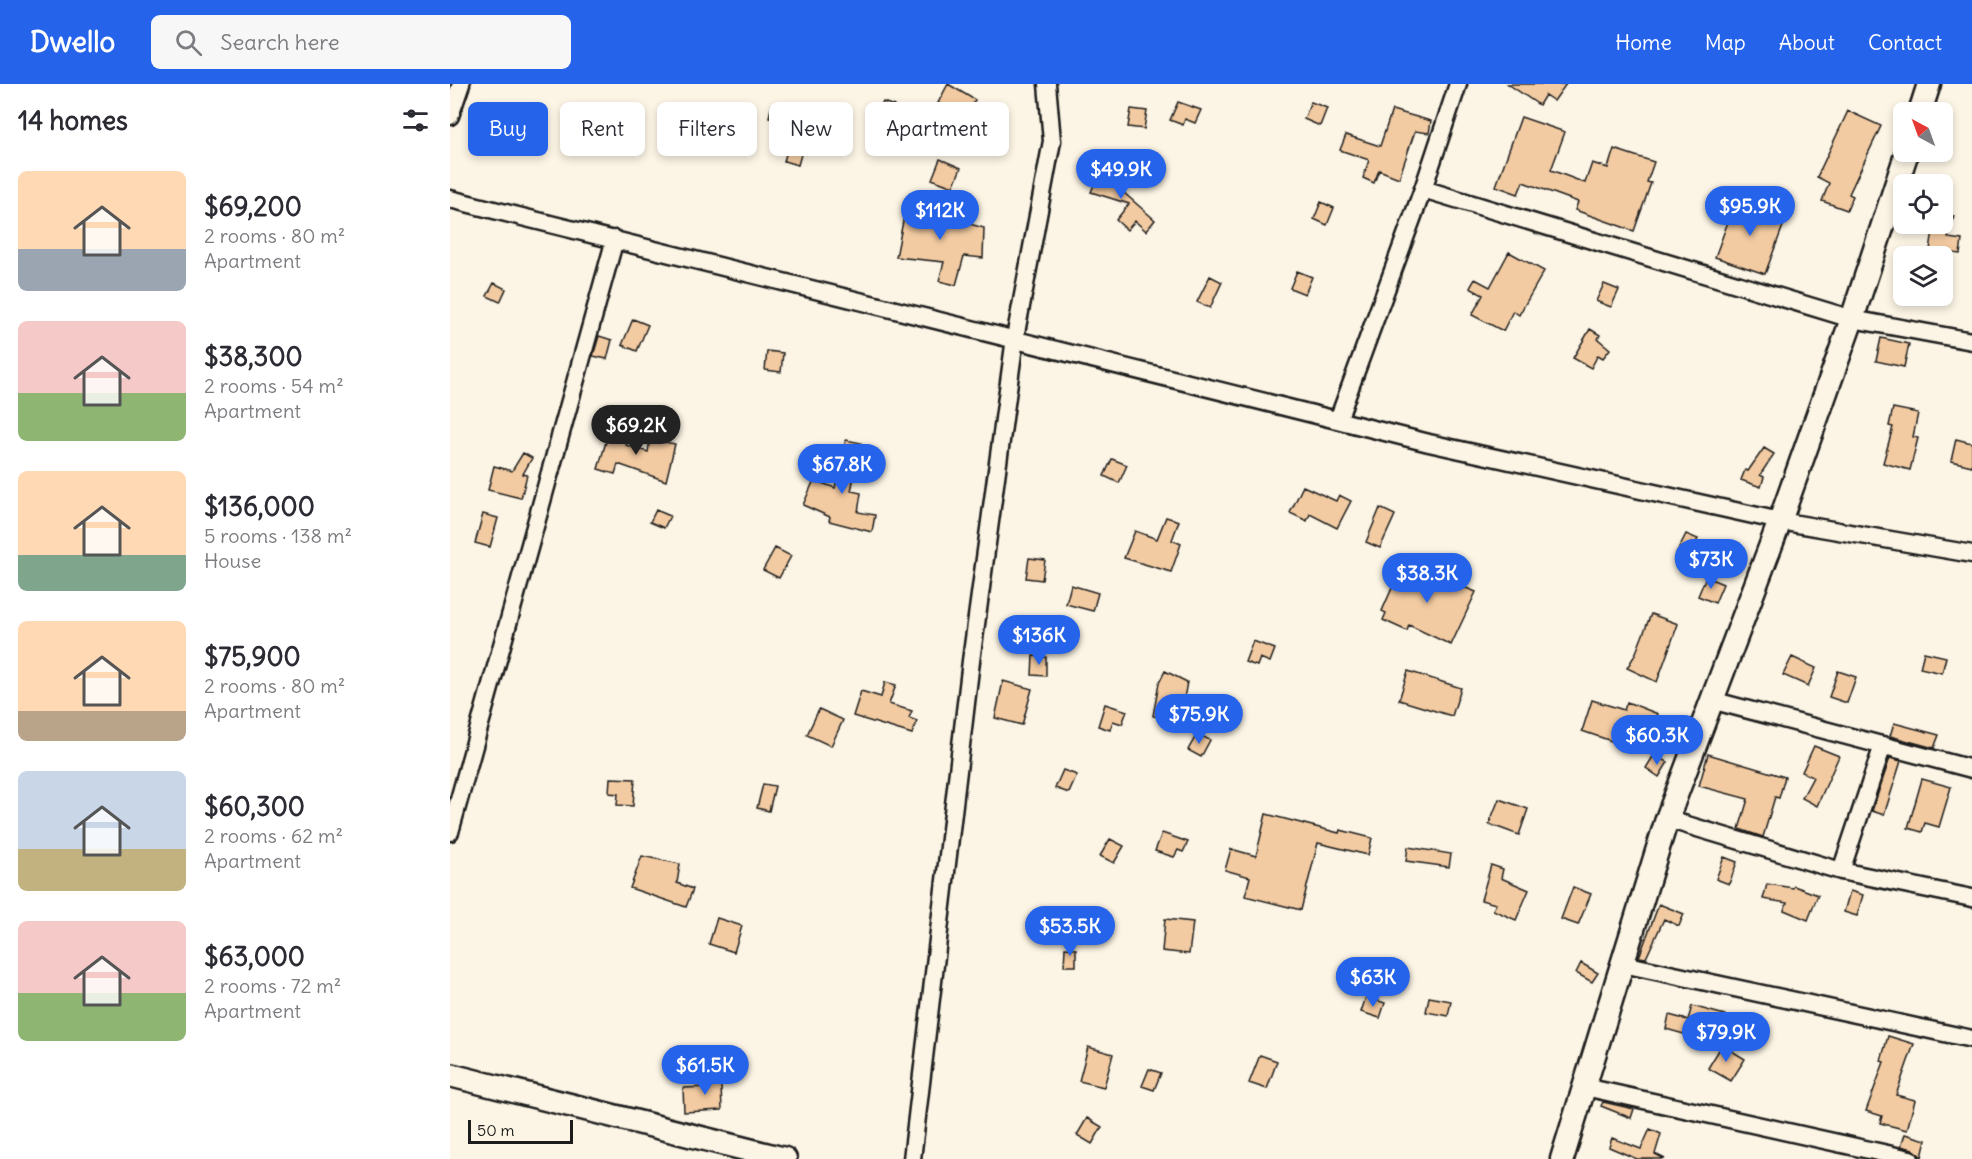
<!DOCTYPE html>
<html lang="en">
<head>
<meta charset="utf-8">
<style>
	:root { --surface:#fff; --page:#f7f7f7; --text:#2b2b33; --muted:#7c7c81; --accent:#2563eb }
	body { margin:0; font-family:Delius,sans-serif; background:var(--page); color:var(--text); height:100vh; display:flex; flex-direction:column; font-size:22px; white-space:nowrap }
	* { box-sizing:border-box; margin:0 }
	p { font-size:20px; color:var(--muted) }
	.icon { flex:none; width:33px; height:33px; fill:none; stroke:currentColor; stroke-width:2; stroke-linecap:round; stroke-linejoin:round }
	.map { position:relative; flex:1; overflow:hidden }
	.details { display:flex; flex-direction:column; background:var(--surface); width:450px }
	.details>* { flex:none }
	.banner { position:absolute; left:18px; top:18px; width:570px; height:54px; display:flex; gap:12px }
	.needle { width:39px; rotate:319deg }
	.fabs { position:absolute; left:1443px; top:18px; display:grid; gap:12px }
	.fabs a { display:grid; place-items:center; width:60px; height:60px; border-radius:9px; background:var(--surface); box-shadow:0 3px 9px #0003; font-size:30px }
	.scale { position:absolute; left:18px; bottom:15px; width:105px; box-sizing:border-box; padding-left:6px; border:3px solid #1c1c1c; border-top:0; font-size:16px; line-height:21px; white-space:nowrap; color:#1c1c1c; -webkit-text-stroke:4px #fcf5e5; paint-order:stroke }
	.price { position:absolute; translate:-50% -51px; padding:0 14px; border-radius:21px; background:var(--accent); color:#fff; font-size:20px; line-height:39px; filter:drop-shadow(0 2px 3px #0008) }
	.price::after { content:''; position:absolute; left:50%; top:36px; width:18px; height:14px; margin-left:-9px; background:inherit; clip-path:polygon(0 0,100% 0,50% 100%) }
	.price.selected { background:#222; color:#fff }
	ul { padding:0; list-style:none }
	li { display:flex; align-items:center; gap:18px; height:150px; padding:0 18px }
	li span { display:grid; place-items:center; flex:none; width:168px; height:120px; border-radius:9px; color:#555 }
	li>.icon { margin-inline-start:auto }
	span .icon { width:72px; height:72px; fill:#fffc; stroke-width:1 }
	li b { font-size:26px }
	h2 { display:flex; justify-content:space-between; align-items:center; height:72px; padding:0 18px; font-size:26px }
	.pill { padding:0 21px; border-radius:9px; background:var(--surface); box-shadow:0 3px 9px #0003; font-size:21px; line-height:54px }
	.pill.selected { background:var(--accent); color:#fff }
	header { display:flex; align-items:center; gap:36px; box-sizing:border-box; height:84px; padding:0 30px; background:var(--accent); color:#fff }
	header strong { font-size:28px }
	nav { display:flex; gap:33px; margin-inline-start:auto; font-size:21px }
	.search { width:420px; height:54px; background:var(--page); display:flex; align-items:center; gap:15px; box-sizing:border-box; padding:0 21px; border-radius:9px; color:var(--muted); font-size:22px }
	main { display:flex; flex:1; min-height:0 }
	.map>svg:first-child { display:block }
	.building { fill:#f3cba2; stroke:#1c1c1c; stroke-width:1.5 }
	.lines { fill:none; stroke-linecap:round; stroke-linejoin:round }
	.street-casing { stroke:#1c1c1c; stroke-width:21 }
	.secondary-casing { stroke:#1c1c1c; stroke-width:27 }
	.street { stroke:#fcf5e5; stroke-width:16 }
	.secondary { stroke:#fcf5e5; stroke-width:22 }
</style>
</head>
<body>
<header>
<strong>Dwello</strong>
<div class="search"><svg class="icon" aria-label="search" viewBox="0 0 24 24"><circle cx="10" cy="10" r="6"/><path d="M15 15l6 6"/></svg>Search here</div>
<nav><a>Home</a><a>Map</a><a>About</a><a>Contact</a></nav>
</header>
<main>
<section class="details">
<h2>14 homes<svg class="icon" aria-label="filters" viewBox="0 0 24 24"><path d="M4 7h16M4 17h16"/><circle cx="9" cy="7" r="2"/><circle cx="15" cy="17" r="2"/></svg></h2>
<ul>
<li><span style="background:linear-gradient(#ffd9b3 65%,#9aa5b1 0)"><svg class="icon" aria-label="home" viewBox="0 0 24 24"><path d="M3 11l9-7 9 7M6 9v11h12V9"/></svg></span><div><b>$69,200</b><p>2 rooms · 80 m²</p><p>Apartment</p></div></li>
<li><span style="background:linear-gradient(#f6c9c9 60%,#8fb573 0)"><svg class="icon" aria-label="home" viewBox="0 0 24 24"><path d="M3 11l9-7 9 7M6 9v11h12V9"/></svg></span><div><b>$38,300</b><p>2 rooms · 54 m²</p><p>Apartment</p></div></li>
<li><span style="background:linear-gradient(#ffd9b3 70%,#7fa58c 0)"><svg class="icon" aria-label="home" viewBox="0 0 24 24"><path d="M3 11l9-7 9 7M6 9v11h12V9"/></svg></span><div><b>$136,000</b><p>5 rooms · 138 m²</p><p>House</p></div></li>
<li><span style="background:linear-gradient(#ffd9b3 75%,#b9a48a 0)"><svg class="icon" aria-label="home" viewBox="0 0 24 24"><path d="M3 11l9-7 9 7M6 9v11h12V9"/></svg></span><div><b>$75,900</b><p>2 rooms · 80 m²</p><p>Apartment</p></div></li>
<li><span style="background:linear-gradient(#c9d6e8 65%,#c2b280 0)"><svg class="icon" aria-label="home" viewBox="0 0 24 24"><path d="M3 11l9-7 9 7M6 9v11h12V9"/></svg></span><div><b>$60,300</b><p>2 rooms · 62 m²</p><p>Apartment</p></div></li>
<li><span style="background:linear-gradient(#f6c9c9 60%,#8fb573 0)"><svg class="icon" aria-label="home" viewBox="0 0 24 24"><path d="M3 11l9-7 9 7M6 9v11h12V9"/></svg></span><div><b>$63,000</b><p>2 rooms · 72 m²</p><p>Apartment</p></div></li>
</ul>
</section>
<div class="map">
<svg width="1522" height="1075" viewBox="0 0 1522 1075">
	<rect width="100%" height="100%" fill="#fcf5e5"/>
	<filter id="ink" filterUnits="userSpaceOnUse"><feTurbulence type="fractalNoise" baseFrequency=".0167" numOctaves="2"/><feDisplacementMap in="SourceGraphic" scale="12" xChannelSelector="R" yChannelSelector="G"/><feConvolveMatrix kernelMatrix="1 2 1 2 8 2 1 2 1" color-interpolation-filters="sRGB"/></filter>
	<g filter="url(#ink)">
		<path class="building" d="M498,0L525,16L515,33L488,19Z
			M1058,0H1116L1104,17L1095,11L1089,21Z
			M433,18L444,22L437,38L426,34Z
			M728,18L751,26L745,39L735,35L733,41L720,36Z
			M861,18L877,24L870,42L854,35Z
			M242,19L270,26L261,60L234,51Z
			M322,21L359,29L358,32L388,36L387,49L358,46L348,81L334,77L345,40L319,33Z
			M681,25L697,27L694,45L678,43Z
			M942,26L981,37L979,49L965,47L949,94L929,86L924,99L913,94L919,76L890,66L896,51L930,62Z
			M1398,27L1431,42L1399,110L1403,112L1397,126L1372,117L1379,99L1367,93Z
			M1071,33L1115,48L1101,86L1135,99L1142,79L1158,84L1164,65L1204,78L1197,98L1201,99L1184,147L1125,126L1128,118L1073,98L1068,110L1046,102Z
			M490,75L511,84L503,103L482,95Z
			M653,80L664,85L660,93L676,98L673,108L705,136L696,147L685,137L677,146L666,136L679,120L641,108Z
			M1286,116L1336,134L1315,190L1265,173Z
			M871,118L884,124L877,141L864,135Z
			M456,122L534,144L533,174L514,172L506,201L489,197L494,178L446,173Z
			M1492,129L1504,132L1498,154L1512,156L1510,170L1480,166L1483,146L1486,140H1492Z
			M1059,168L1094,187L1069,231L1063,227L1053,247L1022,231L1033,211L1020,204L1025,195L1040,203Z
			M847,187L862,193L855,210L840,204Z
			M760,192L772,198L760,224L747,218Z
			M44,199L56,205L50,218L37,212Z
			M1154,200L1169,206L1161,223L1146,217Z
			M183,235L198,241L187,267L172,261Z
			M1140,245L1150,251L1148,255L1160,265L1153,274L1148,271L1141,284L1123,274Z
			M149,252L162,256L157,275L143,272Z
			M1431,254L1459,260L1454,283L1426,277Z
			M317,267L333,269L331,288L315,286Z
			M1443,324L1468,329L1463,353L1468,354L1460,386L1433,379L1443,343L1439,342Z
			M160,344L179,349L176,361L198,368L200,355L225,360L216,397L168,380L165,390L148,385Z
			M1506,355L1522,359V382L1501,377Z
			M396,356L411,359L401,407L411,409L408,428L425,431L422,448L379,437L380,433L353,421L364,396L385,404Z
			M1314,364L1324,370L1310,391L1314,393L1311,403L1291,396L1295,386L1298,387Z
			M73,369L82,374L73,390L77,391L71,414L38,406L44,382L62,387Z
			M662,375L677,381L669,399L654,392Z
			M853,402L886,417L889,411L901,417L887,444L860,430L857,437L840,429Z
			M930,424L945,431L930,464L916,458Z
			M206,426L220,432L214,444L200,438Z
			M33,430L48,434L40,463L25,459Z
			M716,433L729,437L722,456L731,460L721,488L674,474L685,447L707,455Z
			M1236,450L1248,455L1244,462L1261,470L1255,483L1226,470Z
			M325,464L341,472L329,494L313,486Z
			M579,474L595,476L592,496L576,494Z
			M953,479L1026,508L1001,561L959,541L957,547L933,536L936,529L932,527Z
			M1256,493L1273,500L1265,519L1248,512Z
			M621,501L648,509L643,527L616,520Z
			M1201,530L1228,540L1207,598L1177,584L1185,571Z
			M803,557L825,565L820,578L810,574L807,582L795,578Z
			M1474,568L1496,573L1492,589L1470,584Z
			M583,572L596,573V592L582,591Z
			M1342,573L1366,584L1358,602L1333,591Z
			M715,587L737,598L730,637L703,632L709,599Z
			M958,587L1011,604L1002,632L949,616Z
			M1388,587L1406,593L1397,619L1379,613Z
			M553,597L582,605L572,641L545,634Z
			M435,598L446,601L439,620L462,627L459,634L467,637L462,650L403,632L411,607L431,613Z
			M1142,616L1174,626L1177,618L1208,630L1198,653L1188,649L1182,664L1132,647Z
			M655,620L677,627L672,640L663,637L660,646L648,642Z
			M369,625L393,636L381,662L357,651Z
			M1444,639L1489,651L1484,664L1440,652Z
			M747,650L760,656L751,673L738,666Z
			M1364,662L1389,672L1367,722L1352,714L1363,693L1352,688Z
			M1258,670L1335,693L1329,714L1325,713L1313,753L1289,745L1298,715L1249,702Z
			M1204,671L1218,678L1209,693L1196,684Z
			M1440,674L1451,677L1434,731L1422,727Z
			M613,686L627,691L619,709L605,704Z
			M160,694L185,695L183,722L167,721L168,710L159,709Z
			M1472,695L1501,703L1489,743L1475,739L1472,748L1458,744Z
			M313,700L325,702L319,727L307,724Z
			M1049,715L1078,725L1069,751L1039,740Z
			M816,730L889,749L890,746L922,754L918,771L868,759L851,826L795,812L800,793L775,786L781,765L806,772Z
			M712,749L738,758L733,768L728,766L724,773L705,767Z
			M660,755L674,762L664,779L650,772Z
			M958,763L1001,770L999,783L956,777Z
			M192,772L230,780L227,799L243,805L236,823L180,804Z
			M1274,773L1287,778L1279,800L1266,795Z
			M1041,781L1053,785L1051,794L1079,806L1066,836L1043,826L1046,820L1031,816Z
			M1317,800L1343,804L1344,802L1368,811L1358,836L1334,826L1337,819L1313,815Z
			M1123,803L1141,810L1128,841L1111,835Z
			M1400,807L1413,811L1407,832L1394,828Z
			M1209,820L1234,830L1229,842L1214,835L1196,874L1189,873Z
			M267,834L292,842L284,868L259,860Z
			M715,835L743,838L739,870L712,867Z
			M615,864L626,865V882H614Z
			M1131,879L1148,889L1142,898L1126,889Z
			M916,913L935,919L930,934L911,928Z
			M979,913L1001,917L998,932L976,928Z
			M1242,922L1275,931L1266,959L1216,945L1219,931L1238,936Z
			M1438,952L1464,960L1446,1011L1465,1016L1457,1046L1430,1039L1432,1032L1416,1027L1434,978L1431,977Z
			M1272,961L1295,975L1281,997L1258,984Z
			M638,963L663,970L654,1003L629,997Z
			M810,971L827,977L817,1005L799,999Z
			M264,985L275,989L271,1002L272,1026L234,1028L233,1004L258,1003Z
			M699,985L711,989L704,1006L692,1002Z
			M1153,1018L1184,1025L1181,1034L1151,1022Z
			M637,1034L652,1043L642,1060L627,1051Z
			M1200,1045L1211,1050L1205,1070L1215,1075H1187L1159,1063L1162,1054L1191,1065Z
			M1455,1050L1476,1056L1472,1073L1463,1065L1451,1062Z"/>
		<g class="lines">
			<g class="street-casing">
				<path id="street" d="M0,32L11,0
					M973,105L1402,235L1522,257
					M0,115L979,359L1330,437L1522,470
					M888,336L973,105L1008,0
					M1261,616L1522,685
					M1217,735L1391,787L1522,814
					M0,748L165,155
					M1391,787L1433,661
					M1173,880L1522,955
					M1135,1003L1460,1075
					M462,1075L521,577L565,254L602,57L597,0"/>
			</g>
			<g class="secondary-casing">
				<path id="secondary" d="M1470,28L1479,0
					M0,991L335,1075
					M1112,1075L1217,735L1330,437L1402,235L1457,68"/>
			</g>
			<use href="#street" class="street"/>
			<use href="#secondary" class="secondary"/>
		</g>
	</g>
</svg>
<div class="fabs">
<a><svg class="needle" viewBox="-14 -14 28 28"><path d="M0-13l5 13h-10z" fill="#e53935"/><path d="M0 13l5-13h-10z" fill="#7c7c81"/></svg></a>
<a><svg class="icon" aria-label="locate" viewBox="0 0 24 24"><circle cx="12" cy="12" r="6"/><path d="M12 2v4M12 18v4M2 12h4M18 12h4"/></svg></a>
<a><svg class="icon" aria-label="layers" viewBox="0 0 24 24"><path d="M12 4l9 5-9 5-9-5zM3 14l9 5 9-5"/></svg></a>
</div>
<div class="scale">50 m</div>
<b class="price" style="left:671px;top:116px">$49.9K</b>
<b class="price" style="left:1300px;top:153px">$95.9K</b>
<b class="price" style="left:490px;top:157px">$112K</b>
<b class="price selected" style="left:186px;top:372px">$69.2K</b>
<b class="price" style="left:392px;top:411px">$67.8K</b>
<b class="price" style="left:1261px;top:506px">$73K</b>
<b class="price" style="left:977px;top:520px">$38.3K</b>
<b class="price" style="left:589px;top:582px">$136K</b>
<b class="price" style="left:749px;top:661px">$75.9K</b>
<b class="price" style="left:1207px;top:682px">$60.3K</b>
<b class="price" style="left:620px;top:873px">$53.5K</b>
<b class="price" style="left:923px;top:924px">$63K</b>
<b class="price" style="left:1276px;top:979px">$79.9K</b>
<b class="price" style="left:255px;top:1012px">$61.5K</b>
<div class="banner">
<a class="pill selected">Buy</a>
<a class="pill">Rent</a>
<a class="pill">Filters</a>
<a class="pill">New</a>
<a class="pill">Apartment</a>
</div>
</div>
</main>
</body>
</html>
